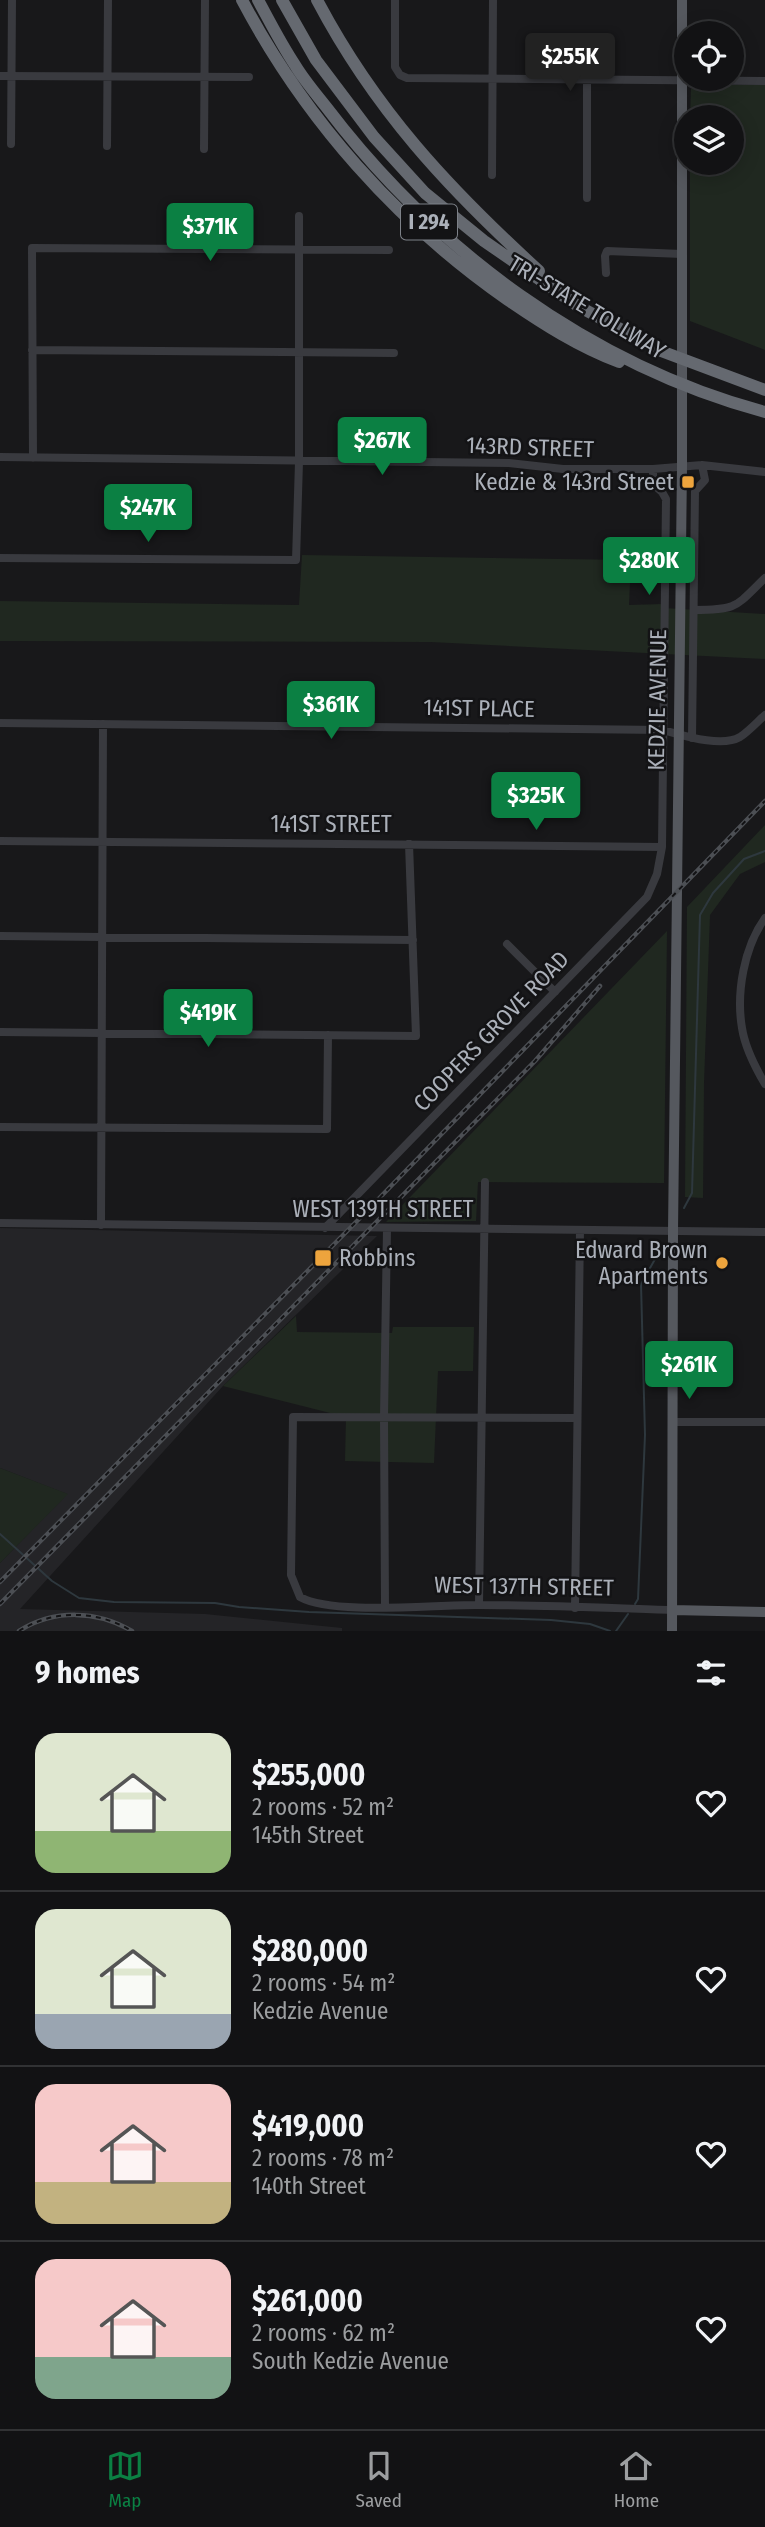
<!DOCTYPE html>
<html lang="en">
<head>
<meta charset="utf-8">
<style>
	:root { --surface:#121214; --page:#1b1b1d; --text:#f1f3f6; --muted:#9c9ea0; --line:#313234; --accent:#0b8043 }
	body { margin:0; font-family:"Fira Sans Condensed",sans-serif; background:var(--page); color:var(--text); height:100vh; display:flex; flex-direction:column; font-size:26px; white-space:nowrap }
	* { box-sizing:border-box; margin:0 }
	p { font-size:23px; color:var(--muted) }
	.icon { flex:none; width:38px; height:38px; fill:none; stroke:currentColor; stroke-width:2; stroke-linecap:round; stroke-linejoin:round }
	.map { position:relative; height:1631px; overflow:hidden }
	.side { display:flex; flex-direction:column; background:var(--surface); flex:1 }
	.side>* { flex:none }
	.buttons { position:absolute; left:674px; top:21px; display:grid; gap:14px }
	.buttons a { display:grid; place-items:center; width:70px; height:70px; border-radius:50%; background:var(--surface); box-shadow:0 4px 18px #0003,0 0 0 2px var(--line); font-size:35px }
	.price { position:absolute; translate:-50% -60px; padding:0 16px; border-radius:7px; background:var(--accent); color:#fff; font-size:23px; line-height:46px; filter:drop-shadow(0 2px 4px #0008) }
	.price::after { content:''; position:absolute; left:50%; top:42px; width:21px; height:16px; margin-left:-10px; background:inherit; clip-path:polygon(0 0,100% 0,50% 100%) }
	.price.active { background:#222; color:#fff }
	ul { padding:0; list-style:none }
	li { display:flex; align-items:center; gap:21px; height:175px; padding:0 35px }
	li+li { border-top:2px solid var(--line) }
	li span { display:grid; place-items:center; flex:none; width:196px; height:140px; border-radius:21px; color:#555 }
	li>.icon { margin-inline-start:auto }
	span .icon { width:84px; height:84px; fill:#fffc; stroke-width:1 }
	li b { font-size:30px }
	h2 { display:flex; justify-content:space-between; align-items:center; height:84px; padding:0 35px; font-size:30px }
	.menu { display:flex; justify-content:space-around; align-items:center; height:98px; border-top:2px solid var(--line); background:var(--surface); font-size:19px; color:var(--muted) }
	.menu a { display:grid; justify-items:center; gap:4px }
	.menu .active { color:var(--accent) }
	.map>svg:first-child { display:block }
	.built { fill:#242427 }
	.green { fill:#202820 }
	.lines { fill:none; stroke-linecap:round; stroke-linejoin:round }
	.stream { stroke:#2e383e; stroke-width:2 }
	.minor { stroke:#393a3f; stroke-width:8 }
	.major { stroke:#55585e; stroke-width:10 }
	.highway { stroke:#656970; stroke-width:12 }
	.rail-casing { stroke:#4c4f54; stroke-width:4.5 }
	.rail { stroke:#131315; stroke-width:2; stroke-dasharray:5; stroke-linecap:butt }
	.poi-dot { fill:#eda43d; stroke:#131315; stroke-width:2.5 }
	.labels { text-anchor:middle; stroke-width:5; stroke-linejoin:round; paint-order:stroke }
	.shield { fill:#131315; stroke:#7d8188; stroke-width:2 }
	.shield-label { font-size:21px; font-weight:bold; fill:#abb0b9 }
	.street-label { font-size:23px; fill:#abb0b9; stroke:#131315 }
	.poi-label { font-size:23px; fill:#abb0b9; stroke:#131315; text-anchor:end }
</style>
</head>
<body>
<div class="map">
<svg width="765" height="1631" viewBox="0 0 765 1631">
	<rect width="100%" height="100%" fill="#18181a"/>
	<path class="built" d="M0,1228L377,1236L223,1386L20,1609L205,1614L342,1628V1631H0V1563L67,1494L0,1468Z"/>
	<path class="green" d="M698,85H765V350L690,321V163H732V117H690L691,89Z
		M302,555L631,560L629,605L663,604L664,608L765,614V659L431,642L0,641V601L299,605Z
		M765,825V862L740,874L710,915L704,1083L703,1198L685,1197L687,907Z
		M667,931L664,1183L478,1182L476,1221L386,1222Z
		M296,1316L297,1332L392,1333L393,1327H474L473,1371H438L434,1463L345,1461L346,1417L223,1386Z
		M0,1468L68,1494L0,1563Z"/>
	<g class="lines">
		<path class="stream" d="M684,1208L692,1193L700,915L713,893L744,859L765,851
			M0,1534L52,1581L79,1598L114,1602L215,1603L239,1607L309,1612L551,1620L590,1624L610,1631
			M635,1604L638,1599L645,1435L641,1284L663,1245
			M616,1631L628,1614"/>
		<path class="minor" d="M395,0V67L400,75L407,78L765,81
			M0,76L249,77
			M11,144L12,0
			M107,146L108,0
			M204,149L205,0
			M492,175L493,0
			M587,198V79
			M606,273L605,256L607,251L682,254
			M32,350L394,353
			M0,457L509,463L563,469H653L702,465L765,472
			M33,458L32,248L389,250
			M0,558L296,560L299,462V216
			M694,610C738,610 735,607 765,578
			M0,723L663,730C682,735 721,748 740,737C749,731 757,722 765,715
			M692,738L695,491L705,480L702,465
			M0,841L662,847
			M765,918C744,947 736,993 742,1028C745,1048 755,1067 765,1084
			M0,936L413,940
			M507,944L555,992
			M0,1032L416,1036L409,844
			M0,1127L327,1129L328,1035
			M0,1223L765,1232
			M101,1225L103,724
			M325,1228L647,897L657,874L662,847L666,499L662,492L653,484V469
			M576,1418L293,1417L291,1575L300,1597C334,1616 437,1604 480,1605C544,1605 608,1608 672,1610
			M673,1422H765
			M479,1605L485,1182
			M385,1607L384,1417L387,1229
			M575,1608L580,1230"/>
		<path class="major" d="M672,1610L765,1612
			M672,1631L673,1231L682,466V0"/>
		<path class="highway" d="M242,0C305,119 397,223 508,300C543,324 579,347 619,362
			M258,0C270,22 281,44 295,65C304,80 316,94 327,108C435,250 590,365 765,412
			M282,0L316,60L374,137L425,193L484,241L578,306L661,351L765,390
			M317,0C375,110 448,188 539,271"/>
		<g class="rail-casing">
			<path id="rail" d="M0,1582L359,1219L765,801
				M0,1604L535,1061L600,986
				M19,1631C54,1609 97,1610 132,1631"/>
		</g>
		<use href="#rail" class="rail"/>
	</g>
	<g class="poi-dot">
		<rect x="681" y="475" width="14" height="14" rx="3.5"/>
		<rect x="314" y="1249" width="18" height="18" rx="3.5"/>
		<circle cx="722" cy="1263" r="7"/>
	</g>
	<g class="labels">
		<rect class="shield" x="401" y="204.5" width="56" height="35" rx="5"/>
		<g class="shield-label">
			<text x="429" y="229">I 294</text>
		</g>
		<g class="street-label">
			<text transform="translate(587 307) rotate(31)" y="8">TRI-STATE TOLLWAY</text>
			<text transform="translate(530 447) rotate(2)" y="8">143RD STREET</text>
			<text transform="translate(657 700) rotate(-89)" y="8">KEDZIE AVENUE</text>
			<text transform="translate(479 708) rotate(1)" y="8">141ST PLACE</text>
			<text x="331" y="832">141ST STREET</text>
			<text transform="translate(491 1031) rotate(-46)" y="8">COOPERS GROVE ROAD</text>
			<text x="383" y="1217">WEST 139TH STREET</text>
			<text transform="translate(524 1586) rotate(1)" y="8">WEST 137TH STREET</text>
		</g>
		<g class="poi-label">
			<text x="674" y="490">Kedzie &amp; 143rd Street</text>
			<text x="708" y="1258">Edward Brown<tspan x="708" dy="26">Apartments</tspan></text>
			<text x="339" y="1266" text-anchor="start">Robbins</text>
		</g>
	</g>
</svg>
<div class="buttons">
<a><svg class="icon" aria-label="locate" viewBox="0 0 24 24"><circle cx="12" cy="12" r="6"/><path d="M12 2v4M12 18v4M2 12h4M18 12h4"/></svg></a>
<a><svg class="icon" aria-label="layers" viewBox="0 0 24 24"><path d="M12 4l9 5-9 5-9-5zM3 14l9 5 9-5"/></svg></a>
</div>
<b class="price active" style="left:570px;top:93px">$255K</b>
<b class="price" style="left:210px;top:263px">$371K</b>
<b class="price" style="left:382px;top:477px">$267K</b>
<b class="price" style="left:148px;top:544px">$247K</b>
<b class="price" style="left:649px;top:597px">$280K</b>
<b class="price" style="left:331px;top:741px">$361K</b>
<b class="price" style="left:536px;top:832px">$325K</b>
<b class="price" style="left:208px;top:1049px">$419K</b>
<b class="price" style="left:689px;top:1401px">$261K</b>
</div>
<section class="side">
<h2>9 homes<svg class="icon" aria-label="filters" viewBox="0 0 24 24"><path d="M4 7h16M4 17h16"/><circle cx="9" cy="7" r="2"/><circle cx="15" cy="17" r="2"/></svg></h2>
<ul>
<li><span style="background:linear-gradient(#dfe7d0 70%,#8fb573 0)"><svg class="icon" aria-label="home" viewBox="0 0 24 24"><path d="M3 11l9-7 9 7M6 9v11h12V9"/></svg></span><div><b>$255,000</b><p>2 rooms · 52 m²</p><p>145th Street</p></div><svg class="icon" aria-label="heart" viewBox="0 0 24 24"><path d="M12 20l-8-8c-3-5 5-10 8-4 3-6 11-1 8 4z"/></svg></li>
<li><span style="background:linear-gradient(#dfe7d0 75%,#9aa5b1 0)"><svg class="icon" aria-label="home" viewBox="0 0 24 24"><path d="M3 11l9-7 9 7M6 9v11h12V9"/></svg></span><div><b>$280,000</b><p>2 rooms · 54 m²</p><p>Kedzie Avenue</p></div><svg class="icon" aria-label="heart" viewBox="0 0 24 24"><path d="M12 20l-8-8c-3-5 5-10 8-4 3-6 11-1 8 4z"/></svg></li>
<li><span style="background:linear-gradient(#f6c9c9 70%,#c2b280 0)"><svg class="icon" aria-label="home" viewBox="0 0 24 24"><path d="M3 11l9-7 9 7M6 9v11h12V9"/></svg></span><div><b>$419,000</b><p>2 rooms · 78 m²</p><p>140th Street</p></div><svg class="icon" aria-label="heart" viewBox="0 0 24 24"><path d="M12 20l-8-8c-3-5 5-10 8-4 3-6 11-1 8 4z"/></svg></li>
<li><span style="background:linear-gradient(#f6c9c9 70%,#7fa58c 0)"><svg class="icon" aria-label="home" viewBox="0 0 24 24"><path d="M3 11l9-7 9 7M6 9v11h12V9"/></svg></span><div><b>$261,000</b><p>2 rooms · 62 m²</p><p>South Kedzie Avenue</p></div><svg class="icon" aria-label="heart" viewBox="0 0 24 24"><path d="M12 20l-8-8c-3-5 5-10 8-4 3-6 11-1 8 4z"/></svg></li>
</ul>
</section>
<nav class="menu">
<a class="active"><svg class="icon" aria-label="map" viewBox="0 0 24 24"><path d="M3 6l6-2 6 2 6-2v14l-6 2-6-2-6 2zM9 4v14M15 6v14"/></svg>Map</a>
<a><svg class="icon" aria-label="saved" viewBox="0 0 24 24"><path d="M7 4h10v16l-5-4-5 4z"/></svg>Saved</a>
<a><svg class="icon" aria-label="home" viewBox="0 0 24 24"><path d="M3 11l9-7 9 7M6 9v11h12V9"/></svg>Home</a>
</nav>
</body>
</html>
